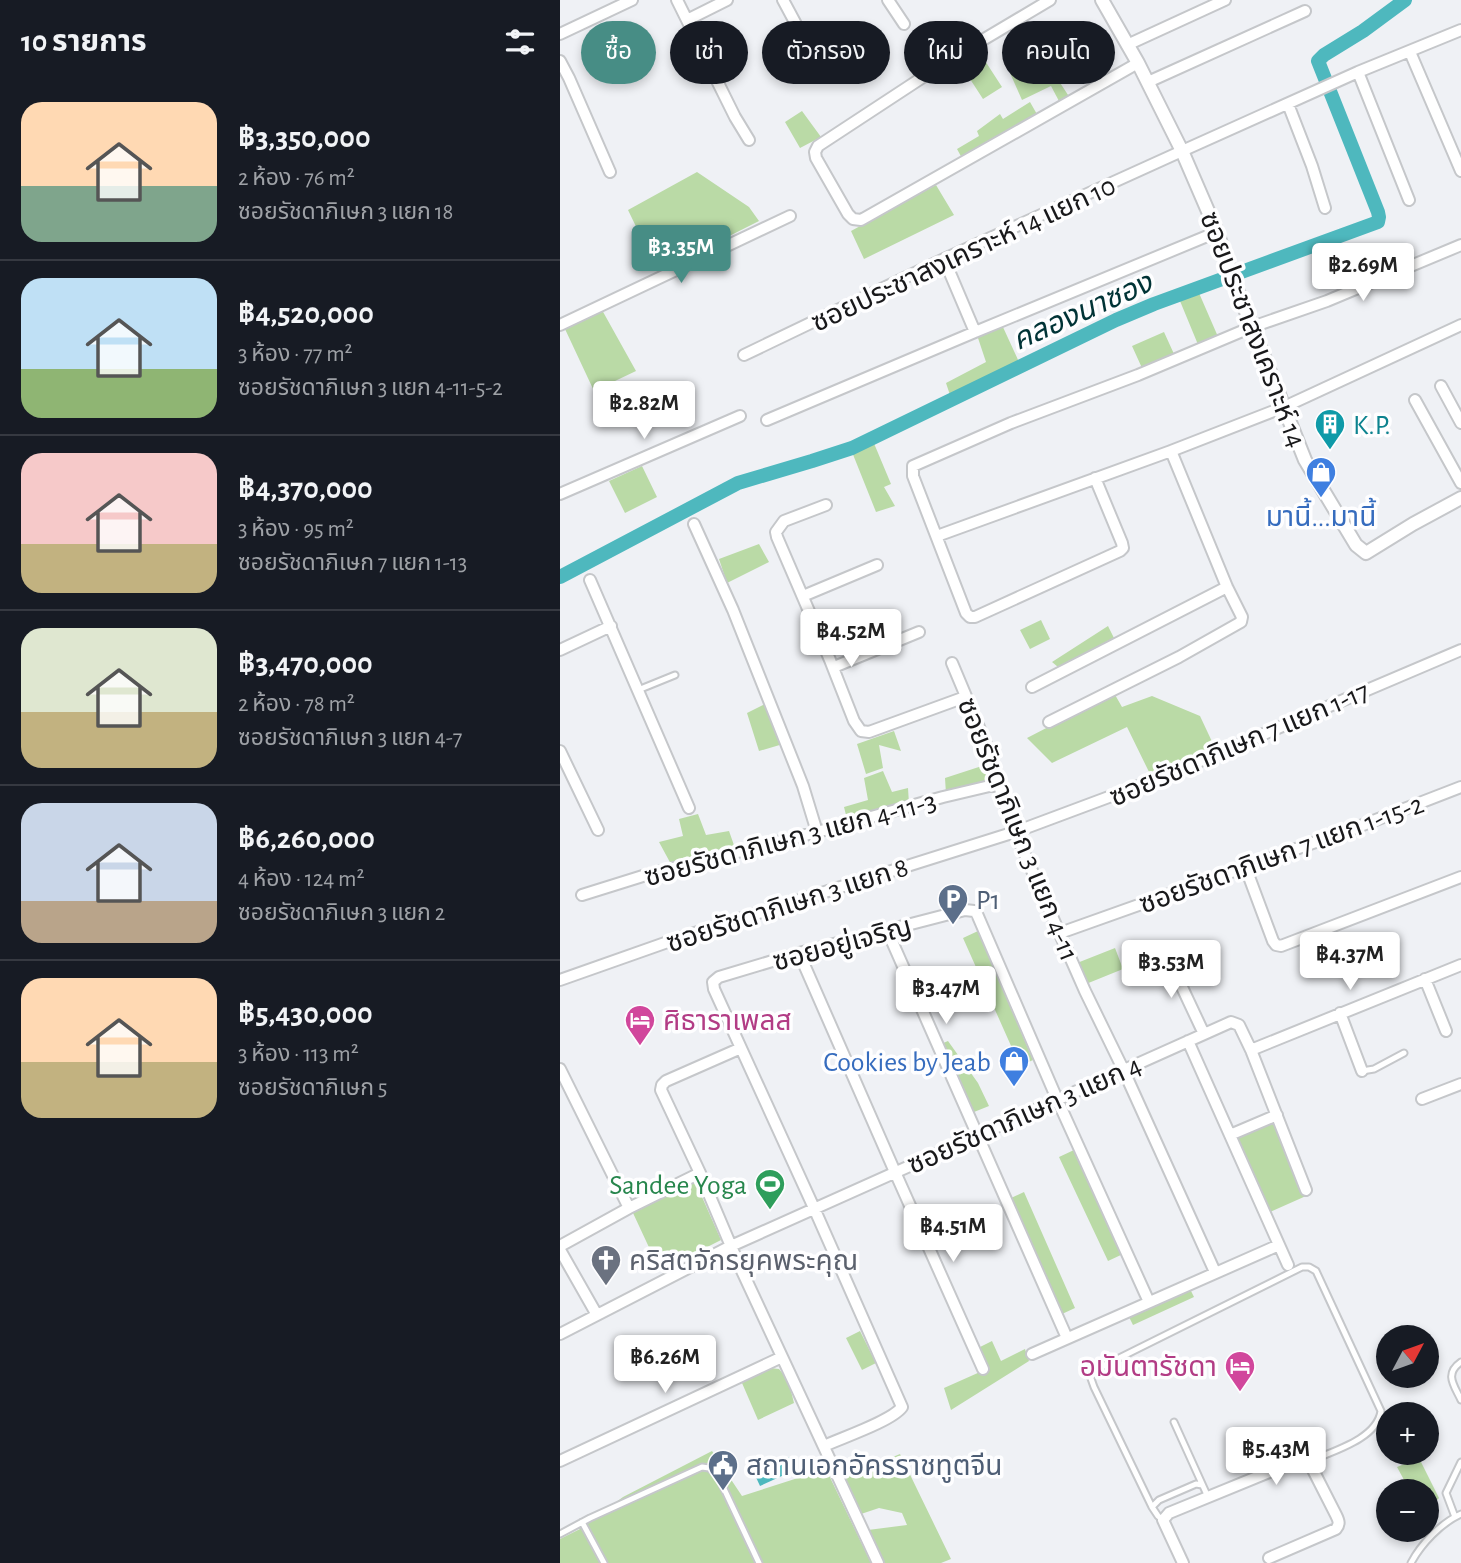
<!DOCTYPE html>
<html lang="th">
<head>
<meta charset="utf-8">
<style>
	:root { --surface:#171b24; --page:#20242c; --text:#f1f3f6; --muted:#9ea1a6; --line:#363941; --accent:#478d85 }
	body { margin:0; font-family:"Alegreya Sans","Noto Sans Thai",sans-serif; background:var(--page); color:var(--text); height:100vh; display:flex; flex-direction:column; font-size:26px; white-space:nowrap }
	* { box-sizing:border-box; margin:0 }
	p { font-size:23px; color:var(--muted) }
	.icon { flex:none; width:38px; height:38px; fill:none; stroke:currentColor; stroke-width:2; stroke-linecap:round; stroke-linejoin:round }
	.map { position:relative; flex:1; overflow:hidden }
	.drawer { display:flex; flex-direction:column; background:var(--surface); width:560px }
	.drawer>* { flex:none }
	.hud { position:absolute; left:21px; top:21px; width:665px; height:63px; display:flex; gap:14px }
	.needle { width:46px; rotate:49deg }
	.tools { position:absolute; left:816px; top:1325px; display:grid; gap:14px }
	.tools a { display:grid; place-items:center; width:63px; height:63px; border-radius:50%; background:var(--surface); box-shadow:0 4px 10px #0003; font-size:35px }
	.price { position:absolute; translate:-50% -60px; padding:0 16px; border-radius:7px; background:#fff; color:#222; font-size:23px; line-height:46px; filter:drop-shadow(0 2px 4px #0008) }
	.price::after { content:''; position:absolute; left:50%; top:42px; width:21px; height:16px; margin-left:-10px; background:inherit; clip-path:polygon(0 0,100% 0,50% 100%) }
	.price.current { background:var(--accent); color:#fff }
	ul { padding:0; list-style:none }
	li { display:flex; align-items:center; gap:21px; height:175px; padding:0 21px }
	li+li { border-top:2px solid var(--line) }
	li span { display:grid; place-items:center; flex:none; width:196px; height:140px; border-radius:21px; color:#555 }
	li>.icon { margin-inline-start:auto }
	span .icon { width:84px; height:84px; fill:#fffc; stroke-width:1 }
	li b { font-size:30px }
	h2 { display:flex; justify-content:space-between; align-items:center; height:84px; padding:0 21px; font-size:30px }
	.tag { padding:0 24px; border-radius:32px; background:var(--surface); box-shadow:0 4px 10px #0003; font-size:24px; line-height:63px }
	.tag.current { background:var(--accent); color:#fff }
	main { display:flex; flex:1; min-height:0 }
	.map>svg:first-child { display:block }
	.green { fill:#badaa6 }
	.water { fill:#4eb8be }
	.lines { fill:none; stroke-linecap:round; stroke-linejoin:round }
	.canal { stroke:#4eb8be; stroke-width:14 }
	.service-casing { stroke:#c5c7ca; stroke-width:9 }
	.minor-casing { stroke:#c5c7ca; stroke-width:14 }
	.tertiary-casing { stroke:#c5c7ca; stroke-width:16 }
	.service { stroke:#fff; stroke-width:5 }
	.minor { stroke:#fff; stroke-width:10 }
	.tertiary { stroke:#fff; stroke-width:12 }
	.labels { text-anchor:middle; stroke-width:7; stroke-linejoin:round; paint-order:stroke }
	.street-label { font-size:28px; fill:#19191b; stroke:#fefeff }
	.culture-label { font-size:28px; fill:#0d838f; stroke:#fefeff; text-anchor:start }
	.shop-label { font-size:28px; fill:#366cbe; stroke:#fefeff }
	.service-label { font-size:28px; fill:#4e5e75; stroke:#fefeff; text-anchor:start }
	.hotel-label { font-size:28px; fill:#b23c85; stroke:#fefeff; text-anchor:start }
	.leisure-label { font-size:28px; fill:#27864d; stroke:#fefeff; text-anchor:end }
	.worship-label { font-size:28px; fill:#5b616d; stroke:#fefeff; text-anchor:start }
	.water-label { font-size:30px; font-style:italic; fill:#003336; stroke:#fefeff }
</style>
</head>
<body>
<main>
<section class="drawer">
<h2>10 รายการ<svg class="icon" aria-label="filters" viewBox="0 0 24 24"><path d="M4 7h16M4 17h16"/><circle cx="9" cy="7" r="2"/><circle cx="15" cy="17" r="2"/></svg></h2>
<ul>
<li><span style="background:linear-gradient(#ffd9b3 60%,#7fa58c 0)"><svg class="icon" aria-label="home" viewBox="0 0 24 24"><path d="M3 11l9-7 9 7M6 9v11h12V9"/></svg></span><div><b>฿3,350,000</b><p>2 ห้อง · 76 m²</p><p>ซอยรัชดาภิเษก 3 แยก 18</p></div></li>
<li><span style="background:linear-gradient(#bfe0f5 65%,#8fb573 0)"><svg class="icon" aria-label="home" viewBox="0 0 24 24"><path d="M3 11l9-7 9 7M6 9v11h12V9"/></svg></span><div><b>฿4,520,000</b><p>3 ห้อง · 77 m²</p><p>ซอยรัชดาภิเษก 3 แยก 4-11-5-2</p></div></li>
<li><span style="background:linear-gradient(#f6c9c9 65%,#c2b280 0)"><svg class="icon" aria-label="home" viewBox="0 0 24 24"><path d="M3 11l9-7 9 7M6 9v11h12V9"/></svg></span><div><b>฿4,370,000</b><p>3 ห้อง · 95 m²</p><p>ซอยรัชดาภิเษก 7 แยก 1-13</p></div></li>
<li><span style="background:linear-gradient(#dfe7d0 60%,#c2b280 0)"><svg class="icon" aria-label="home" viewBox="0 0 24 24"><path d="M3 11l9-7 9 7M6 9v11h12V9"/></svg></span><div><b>฿3,470,000</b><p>2 ห้อง · 78 m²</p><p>ซอยรัชดาภิเษก 3 แยก 4-7</p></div></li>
<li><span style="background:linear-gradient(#c9d6e8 70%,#b9a48a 0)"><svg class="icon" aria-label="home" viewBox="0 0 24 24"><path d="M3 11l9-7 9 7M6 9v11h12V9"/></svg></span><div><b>฿6,260,000</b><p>4 ห้อง · 124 m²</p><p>ซอยรัชดาภิเษก 3 แยก 2</p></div></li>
<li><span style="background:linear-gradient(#ffd9b3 60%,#c2b280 0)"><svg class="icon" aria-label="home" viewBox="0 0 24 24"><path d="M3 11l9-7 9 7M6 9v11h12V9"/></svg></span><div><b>฿5,430,000</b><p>3 ห้อง · 113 m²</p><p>ซอยรัชดาภิเษก 5</p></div></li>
</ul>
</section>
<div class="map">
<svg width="901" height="1563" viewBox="0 0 901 1563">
	<rect width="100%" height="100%" fill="#eff1f5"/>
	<path class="green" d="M418,50L442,87L423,99L399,62Z
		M477,57L495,75L510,98L500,103L491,86L462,100L450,73Z
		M470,102L478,116L403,160L397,149L419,136L417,131L440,114L443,119Z
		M242,111L261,137L240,148L225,122Z
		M137,172L189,207L199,221L98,272L68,210Z
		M376,185L394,215L304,259L291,231Z
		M639,293L659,339L639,347L620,301Z
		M42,310L76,371L34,391L5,329Z
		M442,325L459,362L390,395L386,383L426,362L417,335Z
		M604,332L614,354L582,368L572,346Z
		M313,441L331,484L324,487L335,506L316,512L292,452Z
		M82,466L97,497L65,513L49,481Z
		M199,544L209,562L167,583L159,559Z
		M481,620L490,639L470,649L460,630Z
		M548,626L555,640L498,667L492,662Z
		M554,693L562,707L592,696L640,716L655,748L591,776L567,727L492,763L467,738Z
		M205,704L223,744L199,751L187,713Z
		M334,731L341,751L319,745L323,768L306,774L297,744Z
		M425,765L432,780L386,794L385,778Z
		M323,771L332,792L348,788L349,804L287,819L284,807L308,800L304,778Z
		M138,814L146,835L169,831L175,848L112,866L99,842L123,836L119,819Z
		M418,931L473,1060L460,1066L403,938Z
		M555,948L563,969L526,984L517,963Z
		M388,1041L418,1083L429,1106L414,1112L381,1044Z
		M714,1122L746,1196L710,1212L677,1138Z
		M514,1150L563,1254L548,1261L499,1157Z
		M135,1181L161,1240L100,1271L73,1213Z
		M464,1192L515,1308L502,1314L451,1198Z
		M630,1289L634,1297L573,1325L569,1317Z
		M300,1331L316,1363L302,1370L286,1338Z
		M432,1341L441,1361L465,1349L469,1361L391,1410L384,1388L429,1368L420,1347Z
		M210,1368L219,1369C228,1379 231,1390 234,1403L198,1420L182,1383Z
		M152,1451L182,1496L266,1469L311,1563H0V1539L20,1529L63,1497Z
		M340,1454L391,1559L381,1563H324L308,1530L347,1525L342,1513L319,1508L301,1514L282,1478Z
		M859,1458L879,1498L866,1512V1491H850L837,1467Z"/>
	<path class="water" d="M229,1457L235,1470L200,1486L194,1473Z"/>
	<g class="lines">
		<path class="canal" d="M0,577L178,483L252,461L292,448L556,320L594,304L818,222L819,217L818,212L758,61L764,55L803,31L845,0"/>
		<g class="service-casing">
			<path id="service" d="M78,690L115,675
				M802,1071L814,1069L844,1053
				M901,1362C884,1374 894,1385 901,1400
				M614,1422L648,1497
				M592,1507L599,1500L636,1484L642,1485
				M895,1517L886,1493L901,1462
				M603,1520L598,1516L592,1507L534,1387L529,1373L742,1267H749L756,1271L821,1411C817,1439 773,1451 750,1461
				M22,1522L44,1563
				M0,1534L30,1518L142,1467L149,1468L158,1476L199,1563
				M851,1563C861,1544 881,1523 901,1514"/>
		</g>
		<g class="minor-casing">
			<path id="minor" d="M117,0L175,117L189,140
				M223,0L259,67L271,74
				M328,0L344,24
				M490,0L389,60L258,146L255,152L256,158L288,214L293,219L301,220L578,63
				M127,20L167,0
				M0,34L72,0
				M567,45L665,0
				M850,52L901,171
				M0,61L9,78L50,172
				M798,72L849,200
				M588,82L745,11
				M728,104L752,166L765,208
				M384,259L415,332
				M0,325L230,216
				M184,355L384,259L622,151L798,72L901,30
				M881,386L901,423
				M855,400L901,483
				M207,420L415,332L657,232
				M535,478L562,543L563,548L560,551L415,617H410L406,613L353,476V466L451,423L578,375L692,327L767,301L901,245
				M0,494L180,416
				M266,505L224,521L216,532L217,537L270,660L294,721L301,731L309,732L405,697
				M134,524L173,610L243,786L257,832
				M377,536L611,451L724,407L901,325
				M30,580L129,808
				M243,596L317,565
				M0,650L51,626
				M392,663L426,744L438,783L455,832L525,991L563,1069L655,1272
				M274,667L359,632
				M472,687L667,587
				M489,722L619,657L681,622L682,617L667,587L611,451
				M0,751L38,830
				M685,866L713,941L716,945L721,946L901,877
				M22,895L86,875L257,832L383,797L438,784
				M327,930L507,1338
				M500,933L795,828L901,787
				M239,953L335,1172L423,1369
				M606,953L644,1034
				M865,979L886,1031
				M0,980L119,938L455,832L605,776L901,650
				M780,1013L802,1071
				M628,1041L728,1265
				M181,1048L106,1081L102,1085L101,1090L140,1173L176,1258L318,1563
				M691,1050L901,965
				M0,1069L69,1208
				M862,1099L901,1084
				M670,1135L717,1115
				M0,1246L69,1208L140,1173
				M0,1250L37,1315
				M0,1334L171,1246L671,1022L679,1025L691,1050L746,1190
				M472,1354L719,1245
				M264,1446C281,1438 332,1421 342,1407L254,1208L154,989L153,982L159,977L239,953L405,910L414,911L417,914L497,1099L589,1302
				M0,1461L222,1357
				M623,1563L603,1520L609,1513L741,1459L747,1458L776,1515C779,1521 780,1524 776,1529L709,1558"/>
		</g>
		<g class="tertiary-casing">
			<path id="tertiary" d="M542,0L578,63L622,151L657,232L675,284L745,460L796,545L806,553L853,524L901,498"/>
		</g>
		<use href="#service" class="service"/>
		<use href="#minor" class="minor"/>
		<use href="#tertiary" class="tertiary"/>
	</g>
	<defs>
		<g id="building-pin" transform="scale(1.575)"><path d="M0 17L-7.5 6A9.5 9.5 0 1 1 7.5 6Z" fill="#0f9aa8" stroke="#fefeff"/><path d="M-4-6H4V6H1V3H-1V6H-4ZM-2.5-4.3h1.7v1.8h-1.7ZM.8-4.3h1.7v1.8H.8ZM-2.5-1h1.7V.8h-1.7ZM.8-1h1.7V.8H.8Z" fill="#fff"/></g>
		<g id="shop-pin" transform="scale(1.575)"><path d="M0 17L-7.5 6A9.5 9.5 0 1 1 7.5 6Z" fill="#3f7fe0" stroke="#fefeff"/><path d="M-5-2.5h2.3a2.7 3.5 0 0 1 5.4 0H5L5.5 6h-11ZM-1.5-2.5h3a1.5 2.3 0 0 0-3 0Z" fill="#fff"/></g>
		<g id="parking-pin" transform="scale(1.575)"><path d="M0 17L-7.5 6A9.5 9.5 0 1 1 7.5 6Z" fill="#5c6f8a" stroke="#fefeff"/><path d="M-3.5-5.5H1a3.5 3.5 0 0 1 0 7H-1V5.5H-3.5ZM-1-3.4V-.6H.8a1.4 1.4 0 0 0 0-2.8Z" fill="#fff"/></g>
		<g id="hotel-pin" transform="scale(1.575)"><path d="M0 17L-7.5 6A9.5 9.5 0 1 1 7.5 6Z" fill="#d1479c" stroke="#fefeff"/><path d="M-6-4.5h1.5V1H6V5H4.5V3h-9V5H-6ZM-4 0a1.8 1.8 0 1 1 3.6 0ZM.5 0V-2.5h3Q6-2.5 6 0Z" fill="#fff"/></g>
		<g id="stadium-pin" transform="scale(1.575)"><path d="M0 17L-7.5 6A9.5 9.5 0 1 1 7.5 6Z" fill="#2e9e5b" stroke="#fefeff"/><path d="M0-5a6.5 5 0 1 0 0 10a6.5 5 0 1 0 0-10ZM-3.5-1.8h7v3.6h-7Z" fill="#fff"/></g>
		<g id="church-pin" transform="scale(1.575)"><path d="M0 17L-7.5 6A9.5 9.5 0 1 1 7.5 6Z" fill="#6b7280" stroke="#fefeff"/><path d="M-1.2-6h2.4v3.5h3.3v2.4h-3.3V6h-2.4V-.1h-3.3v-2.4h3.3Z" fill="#fff"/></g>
		<g id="civic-pin" transform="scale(1.575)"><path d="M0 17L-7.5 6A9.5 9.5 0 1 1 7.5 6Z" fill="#5c6f8a" stroke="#fefeff"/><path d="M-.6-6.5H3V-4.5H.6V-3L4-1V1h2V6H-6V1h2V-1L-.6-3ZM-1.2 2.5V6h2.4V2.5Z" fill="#fff"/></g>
	</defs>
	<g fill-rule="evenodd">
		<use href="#building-pin" x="770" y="424"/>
		<use href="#shop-pin" x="761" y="472"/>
		<use href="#parking-pin" x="393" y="899"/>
		<use href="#hotel-pin" x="80" y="1020"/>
		<use href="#shop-pin" x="454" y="1061"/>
		<use href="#stadium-pin" x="210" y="1184"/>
		<use href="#church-pin" x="46" y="1260"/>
		<use href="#hotel-pin" x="680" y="1366"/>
		<use href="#civic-pin" x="163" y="1465"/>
	</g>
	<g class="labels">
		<g class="street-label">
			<text transform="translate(403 253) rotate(-25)" y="10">ซอยประชาสงเคราะห์ 14 แยก 10</text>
			<text transform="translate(694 329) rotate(69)" y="10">ซอยประชาสงเคราะห์ 14</text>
			<text transform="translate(679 743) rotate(-23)" y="10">ซอยรัชดาภิเษก 7 แยก 1-17</text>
			<text transform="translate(459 829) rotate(68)" y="10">ซอยรัชดาภิเษก 3 แยก 4-11</text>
			<text transform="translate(230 838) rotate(-15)" y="10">ซอยรัชดาภิเษก 3 แยก 4-11-3</text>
			<text transform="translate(721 853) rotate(-20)" y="10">ซอยรัชดาภิเษก 7 แยก 1-15-2</text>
			<text transform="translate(227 904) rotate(-18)" y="10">ซอยรัชดาภิเษก 3 แยก 8</text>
			<text transform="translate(282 943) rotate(-15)" y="10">ซอยอยู่เจริญ</text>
			<text transform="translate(464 1114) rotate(-24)" y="10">ซอยรัชดาภิเษก 3 แยก 4</text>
		</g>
		<g class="culture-label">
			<text x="793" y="434">K.P.</text>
		</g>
		<g class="shop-label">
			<text x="761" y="526">มานี้...มานี้</text>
			<text x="431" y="1071" text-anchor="end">Cookies by Jeab</text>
		</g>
		<g class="service-label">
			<text x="416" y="909">P1</text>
			<text x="186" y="1475">สถานเอกอัครราชทูตจีน</text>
		</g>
		<g class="hotel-label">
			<text x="103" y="1030">ศิธาราเพลส</text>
			<text x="657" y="1376" text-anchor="end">อมันตารัชดา</text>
		</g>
		<g class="leisure-label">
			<text x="187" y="1194">Sandee Yoga</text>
		</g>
		<g class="worship-label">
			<text x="69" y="1270">คริสตจักรยุคพระคุณ</text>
		</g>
		<g class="water-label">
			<text transform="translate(522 311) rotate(-24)" y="10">คลองนาซอง</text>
		</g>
	</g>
</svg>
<div class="tools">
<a><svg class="needle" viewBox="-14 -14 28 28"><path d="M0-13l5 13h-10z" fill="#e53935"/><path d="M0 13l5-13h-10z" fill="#9ea1a6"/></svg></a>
<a>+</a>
<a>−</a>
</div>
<b class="price current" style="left:121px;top:285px">฿3.35M</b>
<b class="price" style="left:803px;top:303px">฿2.69M</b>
<b class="price" style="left:84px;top:441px">฿2.82M</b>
<b class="price" style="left:291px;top:669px">฿4.52M</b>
<b class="price" style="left:790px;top:992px">฿4.37M</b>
<b class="price" style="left:611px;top:1000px">฿3.53M</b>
<b class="price" style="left:386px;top:1026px">฿3.47M</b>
<b class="price" style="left:393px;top:1264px">฿4.51M</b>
<b class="price" style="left:105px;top:1395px">฿6.26M</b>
<b class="price" style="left:716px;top:1487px">฿5.43M</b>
<div class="hud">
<a class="tag current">ซื้อ</a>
<a class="tag">เช่า</a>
<a class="tag">ตัวกรอง</a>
<a class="tag">ใหม่</a>
<a class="tag">คอนโด</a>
</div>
</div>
</main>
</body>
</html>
